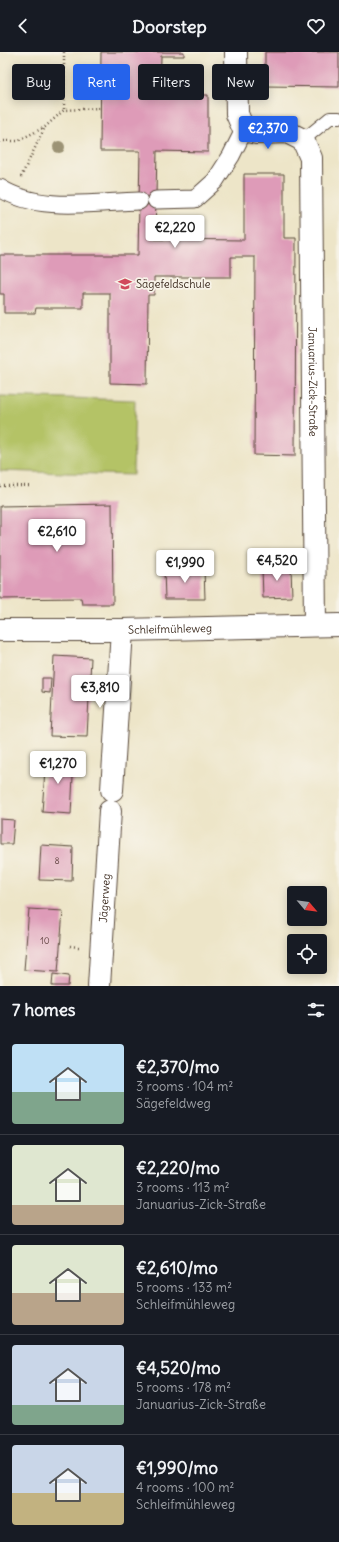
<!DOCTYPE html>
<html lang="en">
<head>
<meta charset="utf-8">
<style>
	:root { --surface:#171b24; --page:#20242c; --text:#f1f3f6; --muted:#9ea1a6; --line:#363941; --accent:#2563eb }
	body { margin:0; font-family:Delius,sans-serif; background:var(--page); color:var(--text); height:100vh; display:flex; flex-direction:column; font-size:15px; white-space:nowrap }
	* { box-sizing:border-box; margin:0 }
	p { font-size:13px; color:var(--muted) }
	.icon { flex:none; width:22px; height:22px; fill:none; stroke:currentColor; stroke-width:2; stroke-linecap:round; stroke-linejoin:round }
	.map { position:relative; height:934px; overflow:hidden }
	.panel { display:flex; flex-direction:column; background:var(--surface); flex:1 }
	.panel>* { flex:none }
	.hud { position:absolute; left:12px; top:12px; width:315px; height:36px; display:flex; gap:8px }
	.needle { width:26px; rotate:119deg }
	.buttons { position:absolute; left:287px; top:834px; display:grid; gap:8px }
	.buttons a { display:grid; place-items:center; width:40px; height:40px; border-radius:4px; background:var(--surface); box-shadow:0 2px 10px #0003; font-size:20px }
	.price { position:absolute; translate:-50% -34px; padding:0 9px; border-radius:4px; background:#fff; color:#222; font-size:13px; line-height:26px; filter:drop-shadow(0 1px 2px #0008) }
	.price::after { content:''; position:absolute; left:50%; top:24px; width:12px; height:9px; margin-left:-6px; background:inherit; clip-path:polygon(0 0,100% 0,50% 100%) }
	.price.active { background:var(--accent); color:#fff }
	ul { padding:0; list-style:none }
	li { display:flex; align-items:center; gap:12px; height:100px; padding:0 12px }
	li+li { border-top:1px solid var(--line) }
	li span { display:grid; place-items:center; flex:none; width:112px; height:80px; border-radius:4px; color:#555 }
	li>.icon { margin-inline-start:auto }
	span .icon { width:48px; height:48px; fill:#fffc; stroke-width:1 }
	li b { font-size:17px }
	h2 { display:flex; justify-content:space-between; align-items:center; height:48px; padding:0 12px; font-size:17px }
	.pill { padding:0 14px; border-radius:4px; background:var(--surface); box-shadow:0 2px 10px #0003; font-size:14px; line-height:36px }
	.pill.active { background:var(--accent); color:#fff }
	header { display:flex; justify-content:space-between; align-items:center; height:52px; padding:0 12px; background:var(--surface); font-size:18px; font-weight:700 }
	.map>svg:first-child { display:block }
	.green { fill:#b4c366; stroke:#787642 }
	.building { fill:#de9bb8 }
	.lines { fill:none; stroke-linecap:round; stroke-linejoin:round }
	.service-casing { stroke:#564638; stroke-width:14 }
	.pedestrian-casing { stroke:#564638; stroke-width:19 }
	.minor-casing { stroke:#564638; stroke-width:24 }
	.path { stroke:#564638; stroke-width:2.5; stroke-dasharray:1 3; stroke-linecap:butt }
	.service { stroke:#fff; stroke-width:12 }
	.pedestrian { stroke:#fff; stroke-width:17 }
	.minor { stroke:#fff; stroke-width:22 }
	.tree { fill:#9c9374 }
	.labels { text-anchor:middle; stroke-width:3.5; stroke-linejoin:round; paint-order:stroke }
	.number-label { font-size:9px; fill:#644644 }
	.poi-label { font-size:11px; fill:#3b2a1e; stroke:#f7f3e8; text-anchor:start }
	.street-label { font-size:11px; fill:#3b2a1e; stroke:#f7f3e8 }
</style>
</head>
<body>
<header><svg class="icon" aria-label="back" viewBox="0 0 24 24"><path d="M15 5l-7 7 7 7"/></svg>Doorstep<svg class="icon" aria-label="heart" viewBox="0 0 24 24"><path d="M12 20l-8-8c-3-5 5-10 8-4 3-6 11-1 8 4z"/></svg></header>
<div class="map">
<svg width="339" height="934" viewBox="0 0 339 934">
	<rect width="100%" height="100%" fill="#f7f3e8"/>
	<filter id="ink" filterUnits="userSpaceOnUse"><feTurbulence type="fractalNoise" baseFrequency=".025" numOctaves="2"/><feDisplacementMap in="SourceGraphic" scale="8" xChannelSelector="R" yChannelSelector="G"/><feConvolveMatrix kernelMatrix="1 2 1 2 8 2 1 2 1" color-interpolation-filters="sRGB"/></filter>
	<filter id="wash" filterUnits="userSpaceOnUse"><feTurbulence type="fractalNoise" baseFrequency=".012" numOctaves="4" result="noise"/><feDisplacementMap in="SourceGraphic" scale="16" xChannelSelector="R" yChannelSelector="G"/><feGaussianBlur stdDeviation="0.9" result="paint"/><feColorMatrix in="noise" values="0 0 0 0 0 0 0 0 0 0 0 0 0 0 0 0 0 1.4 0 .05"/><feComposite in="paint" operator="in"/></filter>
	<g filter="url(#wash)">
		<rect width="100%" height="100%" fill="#ede5c8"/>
		<path class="green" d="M0,344L135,348L133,423L0,419Z"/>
		<g id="blocks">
			<path class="building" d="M101,0H184V4H161L160,43H208V100L157,99L155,187L244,188V122H284V186H296L295,404L254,403L255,205H231V225H154V243H148L147,332L110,331V241H83V256H36L35,261H4V242H0V203H138L140,99H100Z
				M265,0H339V35L265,34Z
				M112,452L113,552H82L81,546L0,547V454Z
				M291,515L292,545L263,546L262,516Z
				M204,517L205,547H165L164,518Z
				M54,604L91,606L87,685L50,684Z
				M42,626H51L50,641L42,640Z
				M46,704L74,706L71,762L42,760Z
				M0,767L14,768L12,792H0Z
				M41,793L73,795L72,829L39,828Z
				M29,857L63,859L58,920L24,918Z
				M53,922L69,924L68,934H52Z"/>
		</g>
	</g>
	<g filter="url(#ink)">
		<use href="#blocks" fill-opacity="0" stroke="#564638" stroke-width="1"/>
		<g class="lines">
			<g class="service-casing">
				<path id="service" d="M303,88L330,66H339"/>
			</g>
			<g class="pedestrian-casing">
				<path id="pedestrian" d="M0,136C39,161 95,150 139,149
					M156,148L195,147L215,129L231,104L244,78"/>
			</g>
			<g class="minor-casing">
				<g id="minor">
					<path id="s1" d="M236,0L237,62L244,78L257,81L287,80L303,88L311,106L315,573"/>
					<path id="s2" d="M0,578H122L339,573"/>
					<path d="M112,738L122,578"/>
					<path id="s3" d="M99,934L110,759"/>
				</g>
			</g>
			<path class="path" d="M64,0V58
				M0,89H17L45,75L64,58L101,56
				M21,125L45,75
				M0,434H30
				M70,894L79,895"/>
			<use href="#service" class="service"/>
			<use href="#pedestrian" class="pedestrian"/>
			<use href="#minor" class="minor"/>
		</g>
		<circle class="tree" cx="59" cy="95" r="6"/>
	</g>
	<defs>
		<g id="school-bare" transform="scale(1.08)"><path d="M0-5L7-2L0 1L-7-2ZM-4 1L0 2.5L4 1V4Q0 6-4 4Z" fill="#d1495b" stroke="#f7f3e8" stroke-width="2.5" paint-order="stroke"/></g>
	</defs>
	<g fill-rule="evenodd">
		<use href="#school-bare" x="125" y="232"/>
	</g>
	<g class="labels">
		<g class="number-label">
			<text x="57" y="812">8</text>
			<text x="45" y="892">10</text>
		</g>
		<g class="poi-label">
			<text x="136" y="236">Sägefeldschule</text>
		</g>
		<g class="street-label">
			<text dy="4" stroke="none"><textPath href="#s1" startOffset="384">Januarius-Zick-Straße</textPath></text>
			<text dy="4" stroke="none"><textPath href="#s2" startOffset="170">Schleifmühleweg</textPath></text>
			<text dy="4" stroke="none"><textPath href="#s3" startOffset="88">Jägerweg</textPath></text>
		</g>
	</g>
</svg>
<div class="buttons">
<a><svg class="needle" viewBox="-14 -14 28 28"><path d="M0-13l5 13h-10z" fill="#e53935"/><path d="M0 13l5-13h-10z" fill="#9ea1a6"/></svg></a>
<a><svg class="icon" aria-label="locate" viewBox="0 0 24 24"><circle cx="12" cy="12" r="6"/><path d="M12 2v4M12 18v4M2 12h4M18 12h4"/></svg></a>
</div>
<b class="price active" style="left:268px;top:98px">€2,370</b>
<b class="price" style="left:175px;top:197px">€2,220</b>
<b class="price" style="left:57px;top:501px">€2,610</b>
<b class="price" style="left:277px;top:530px">€4,520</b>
<b class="price" style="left:185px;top:532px">€1,990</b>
<b class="price" style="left:100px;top:657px">€3,810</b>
<b class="price" style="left:58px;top:733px">€1,270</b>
<div class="hud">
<a class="pill">Buy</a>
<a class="pill active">Rent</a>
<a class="pill">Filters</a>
<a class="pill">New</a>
</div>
</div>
<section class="panel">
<h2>7 homes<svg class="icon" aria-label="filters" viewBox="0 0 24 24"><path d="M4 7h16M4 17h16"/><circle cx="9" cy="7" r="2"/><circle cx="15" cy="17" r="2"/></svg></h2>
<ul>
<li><span style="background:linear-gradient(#bfe0f5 60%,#7fa58c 0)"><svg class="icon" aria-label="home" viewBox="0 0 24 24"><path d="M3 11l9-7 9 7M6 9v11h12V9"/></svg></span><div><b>€2,370/mo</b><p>3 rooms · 104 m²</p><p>Sägefeldweg</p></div></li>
<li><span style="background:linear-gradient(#dfe7d0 75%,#b9a48a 0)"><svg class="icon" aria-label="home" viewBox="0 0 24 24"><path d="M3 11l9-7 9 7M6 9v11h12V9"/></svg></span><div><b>€2,220/mo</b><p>3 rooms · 113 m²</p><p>Januarius-Zick-Straße</p></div></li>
<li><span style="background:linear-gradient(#dfe7d0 60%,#b9a48a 0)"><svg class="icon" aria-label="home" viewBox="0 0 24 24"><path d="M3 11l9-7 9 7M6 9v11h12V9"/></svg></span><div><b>€2,610/mo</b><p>5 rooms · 133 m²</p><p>Schleifmühleweg</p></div></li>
<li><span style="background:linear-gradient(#c9d6e8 75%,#7fa58c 0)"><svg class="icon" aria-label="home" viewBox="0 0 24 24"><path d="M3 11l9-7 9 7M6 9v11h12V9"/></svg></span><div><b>€4,520/mo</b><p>5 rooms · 178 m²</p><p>Januarius-Zick-Straße</p></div></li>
<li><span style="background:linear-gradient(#c9d6e8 60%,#c2b280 0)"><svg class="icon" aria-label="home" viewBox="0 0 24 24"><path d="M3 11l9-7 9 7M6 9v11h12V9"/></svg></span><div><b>€1,990/mo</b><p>4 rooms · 100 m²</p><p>Schleifmühleweg</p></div></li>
</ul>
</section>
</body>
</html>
